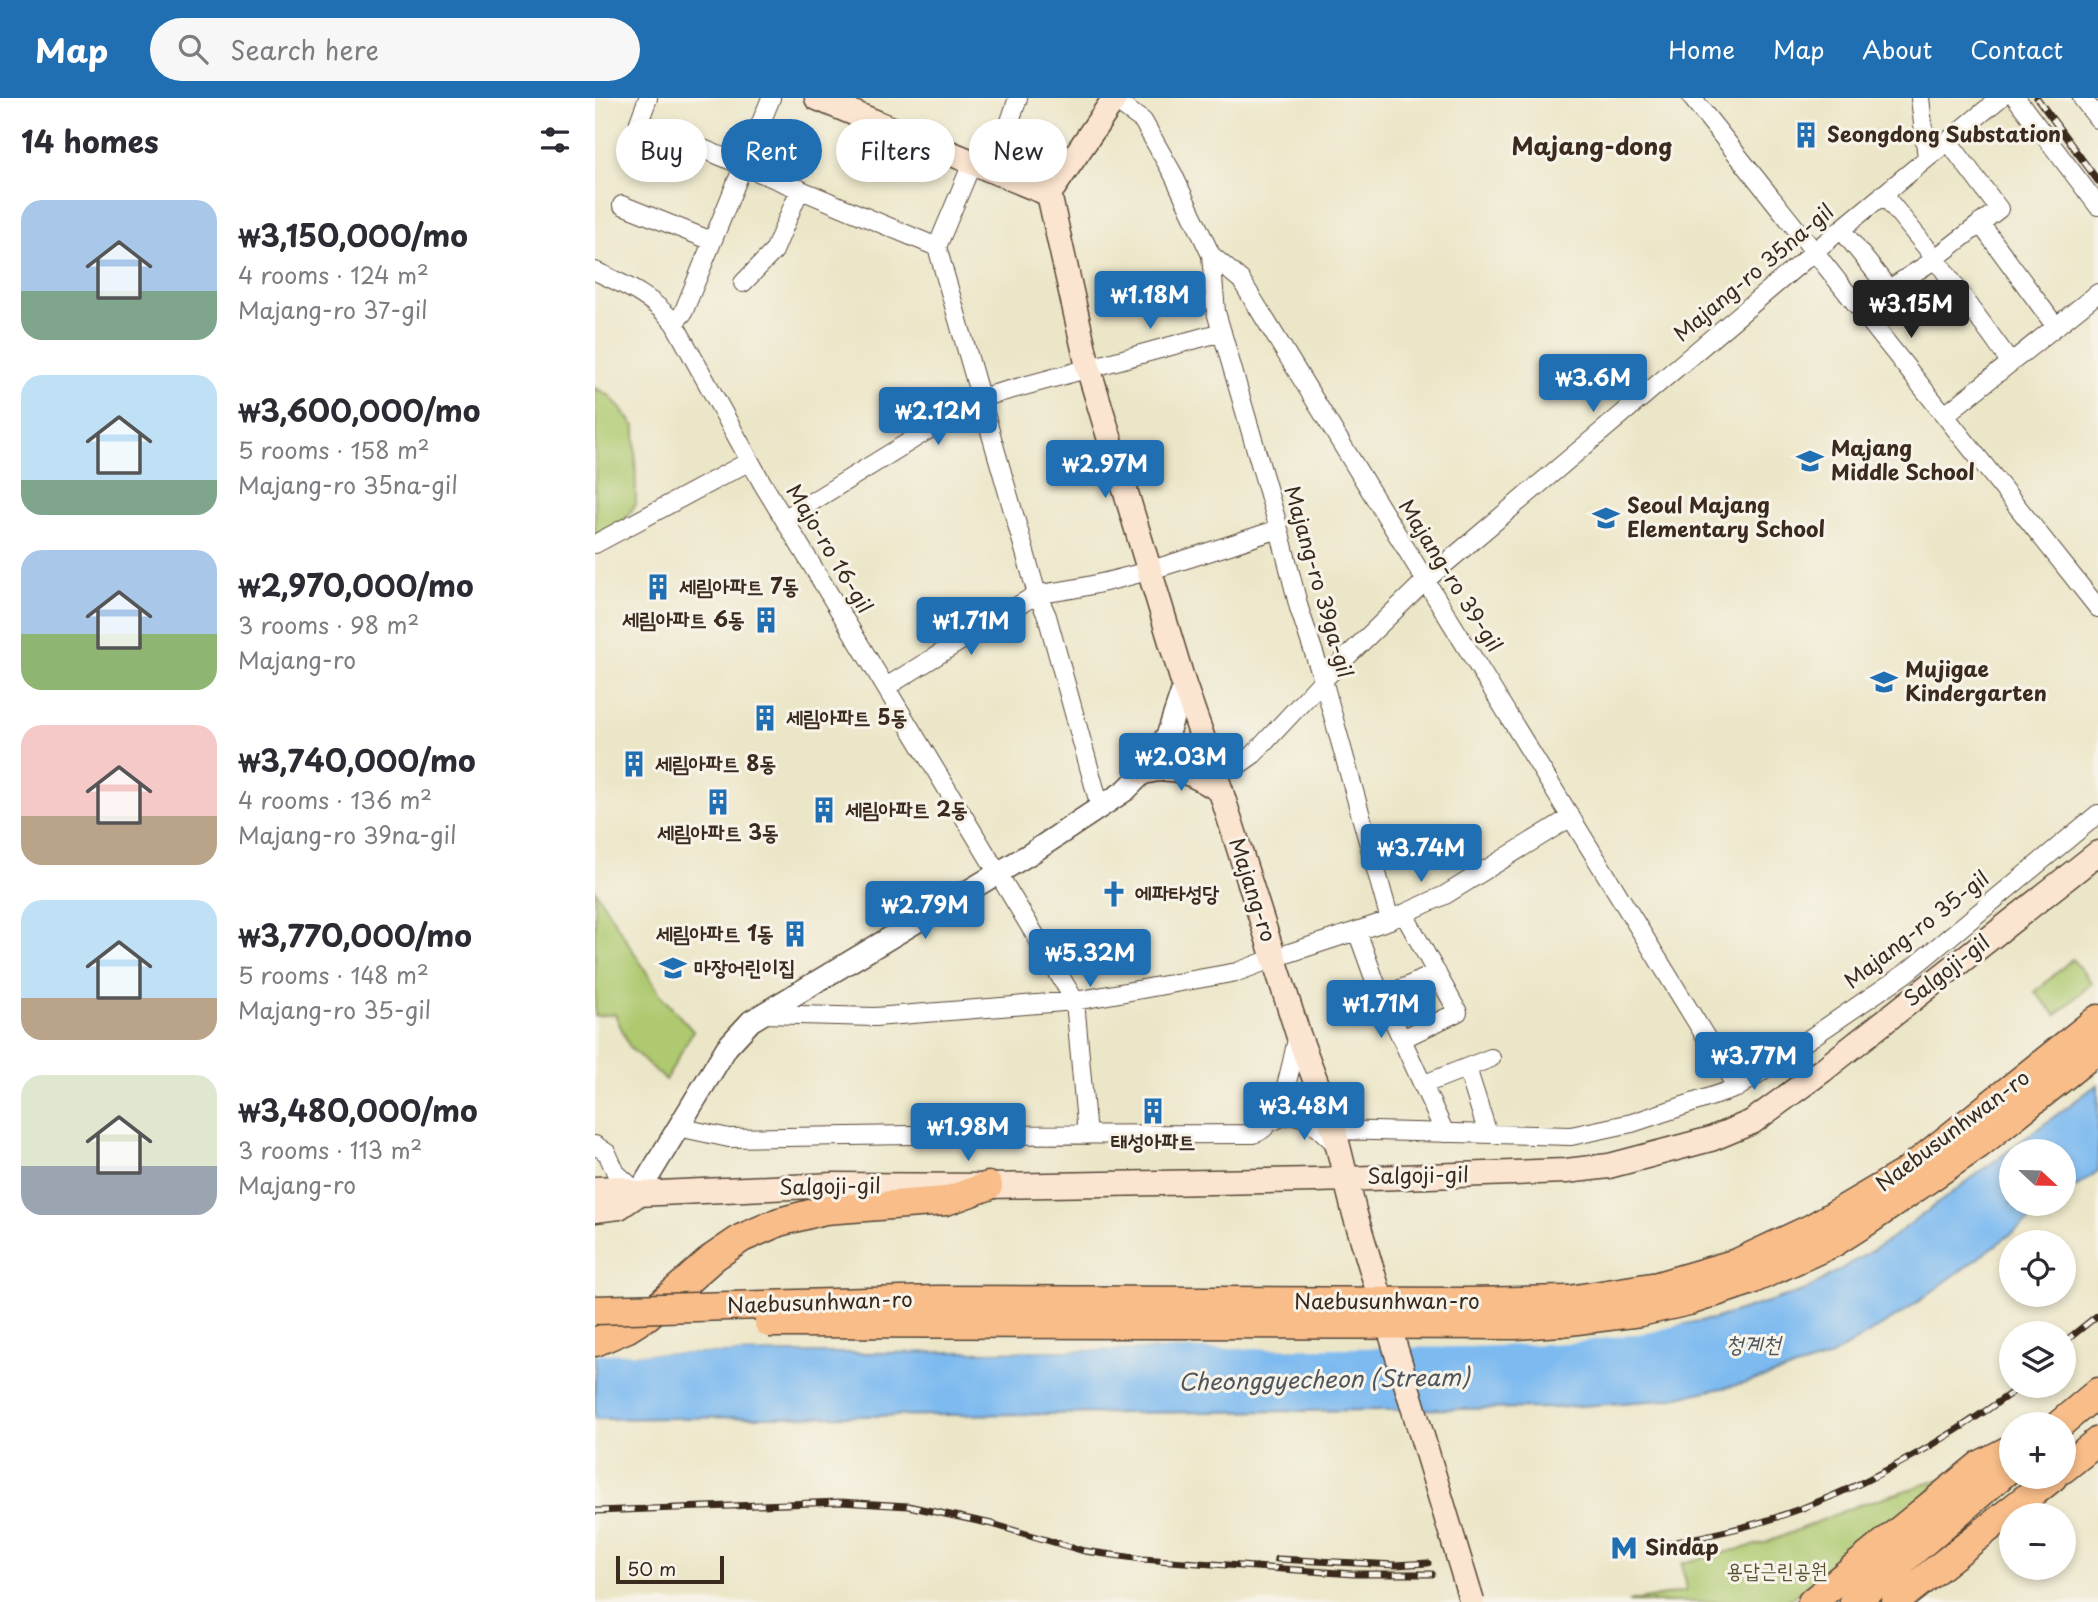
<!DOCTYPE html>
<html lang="en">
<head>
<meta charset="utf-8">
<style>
	:root { --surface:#fff; --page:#f7f7f7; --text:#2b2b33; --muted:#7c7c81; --accent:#1f6fb2 }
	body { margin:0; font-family:"Playpen Sans","Poor Story",sans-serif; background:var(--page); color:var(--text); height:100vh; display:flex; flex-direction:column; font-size:26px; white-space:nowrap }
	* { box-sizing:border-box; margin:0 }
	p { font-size:23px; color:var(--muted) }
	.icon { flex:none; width:38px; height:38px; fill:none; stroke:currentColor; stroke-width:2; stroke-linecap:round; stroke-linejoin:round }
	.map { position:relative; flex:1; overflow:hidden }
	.side { display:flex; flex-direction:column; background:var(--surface); width:595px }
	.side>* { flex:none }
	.guide { position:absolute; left:21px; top:21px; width:665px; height:63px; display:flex; gap:14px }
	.needle { width:46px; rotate:112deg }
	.fabs { position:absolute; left:1404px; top:1041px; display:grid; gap:14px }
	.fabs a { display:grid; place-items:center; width:77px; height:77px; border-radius:50%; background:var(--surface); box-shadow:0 4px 10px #0003; font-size:35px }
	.scale { position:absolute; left:21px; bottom:18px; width:108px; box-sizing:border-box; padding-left:7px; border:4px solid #3b2a1e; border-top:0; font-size:19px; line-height:24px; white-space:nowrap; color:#3b2a1e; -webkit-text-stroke:5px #f7f3e8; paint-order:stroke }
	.price { position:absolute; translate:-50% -60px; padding:0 16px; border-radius:7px; background:var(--accent); color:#fff; font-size:23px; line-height:46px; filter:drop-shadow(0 2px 4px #0008) }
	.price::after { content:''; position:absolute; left:50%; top:42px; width:21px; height:16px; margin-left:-10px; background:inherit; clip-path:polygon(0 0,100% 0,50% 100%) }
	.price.selected { background:#222; color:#fff }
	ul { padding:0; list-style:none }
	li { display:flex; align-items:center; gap:21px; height:175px; padding:0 21px }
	li span { display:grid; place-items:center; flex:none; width:196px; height:140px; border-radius:21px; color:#555 }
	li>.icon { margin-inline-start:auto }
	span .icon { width:84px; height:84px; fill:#fffc; stroke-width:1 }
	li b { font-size:30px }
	h2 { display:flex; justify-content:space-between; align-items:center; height:84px; padding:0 21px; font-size:30px }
	.chip { padding:0 24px; border-radius:32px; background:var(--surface); box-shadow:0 4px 10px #0003; font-size:24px; line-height:63px }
	.chip.selected { background:var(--accent); color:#fff }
	header { display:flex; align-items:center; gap:42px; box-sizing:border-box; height:98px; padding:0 35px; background:var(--accent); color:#fff }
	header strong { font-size:33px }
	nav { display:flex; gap:38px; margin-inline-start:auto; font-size:24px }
	.search { width:490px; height:63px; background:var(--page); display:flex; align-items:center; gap:18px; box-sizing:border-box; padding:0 24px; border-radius:38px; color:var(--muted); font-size:26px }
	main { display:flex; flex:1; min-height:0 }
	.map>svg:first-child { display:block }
	.green { fill:#aec96f; stroke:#747a46; stroke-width:2 }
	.water { fill:#7dbaf0; stroke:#5c7287; stroke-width:2 }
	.pier { fill:#ece6c8 }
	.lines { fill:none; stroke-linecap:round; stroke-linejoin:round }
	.minor-casing { stroke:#564638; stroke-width:20 }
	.tertiary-casing { stroke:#564638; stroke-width:24 }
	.secondary-casing { stroke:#564638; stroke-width:27 }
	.primary-casing { stroke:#564638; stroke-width:31 }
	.trunk-casing { stroke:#564638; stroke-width:31 }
	.minor { stroke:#fff; stroke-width:18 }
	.tertiary { stroke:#fff; stroke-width:21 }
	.secondary { stroke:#fce5d0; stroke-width:24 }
	.primary { stroke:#f8bd89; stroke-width:28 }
	.trunk { stroke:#f8bd89; stroke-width:28 }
	.rail-casing { stroke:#3b2a1e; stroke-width:7 }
	.rail { stroke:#f7f3e8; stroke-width:4.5; stroke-dasharray:13; stroke-linecap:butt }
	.secondary-bridge-casing { stroke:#564638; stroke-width:27; stroke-linecap:butt }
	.trunk-bridge-casing { stroke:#564638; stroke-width:31; stroke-linecap:butt }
	.secondary-bridge { stroke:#fce5d0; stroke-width:24 }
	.trunk-bridge { stroke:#f8bd89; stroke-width:28 }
	.labels { text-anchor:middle; stroke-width:6; stroke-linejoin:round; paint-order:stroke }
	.poi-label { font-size:21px; font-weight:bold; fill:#3b2a1e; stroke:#f7f3e8; text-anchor:start }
	.street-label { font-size:21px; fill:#3b2a1e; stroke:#f7f3e8 }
	.park-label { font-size:21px; fill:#585232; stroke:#f7f3e8 }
	.water-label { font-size:23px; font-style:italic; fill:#4f555d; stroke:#f7f3e8 }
	.quarter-label { font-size:24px; font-weight:bold; fill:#3b2a1e; stroke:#f7f3e8 }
</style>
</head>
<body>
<header>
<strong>Map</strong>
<div class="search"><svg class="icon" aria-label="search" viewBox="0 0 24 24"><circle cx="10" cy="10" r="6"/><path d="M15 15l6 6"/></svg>Search here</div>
<nav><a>Home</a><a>Map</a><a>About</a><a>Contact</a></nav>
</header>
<main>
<section class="side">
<h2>14 homes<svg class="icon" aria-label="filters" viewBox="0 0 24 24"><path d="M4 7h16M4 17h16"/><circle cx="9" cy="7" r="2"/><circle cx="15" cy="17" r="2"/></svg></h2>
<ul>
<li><span style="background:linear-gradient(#a9c7e8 65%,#7fa58c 0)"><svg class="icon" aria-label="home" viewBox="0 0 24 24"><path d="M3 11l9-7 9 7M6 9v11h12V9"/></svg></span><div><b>₩3,150,000/mo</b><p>4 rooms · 124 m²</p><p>Majang-ro 37-gil</p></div></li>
<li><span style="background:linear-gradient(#bfe0f5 75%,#7fa58c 0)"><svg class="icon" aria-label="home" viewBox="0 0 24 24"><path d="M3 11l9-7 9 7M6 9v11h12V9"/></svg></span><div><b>₩3,600,000/mo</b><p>5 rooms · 158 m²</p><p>Majang-ro 35na-gil</p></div></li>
<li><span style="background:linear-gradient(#a9c7e8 60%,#8fb573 0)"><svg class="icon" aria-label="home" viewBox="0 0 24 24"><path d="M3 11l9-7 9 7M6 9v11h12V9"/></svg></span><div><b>₩2,970,000/mo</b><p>3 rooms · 98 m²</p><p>Majang-ro</p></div></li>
<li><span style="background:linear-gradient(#f6c9c9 65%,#b9a48a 0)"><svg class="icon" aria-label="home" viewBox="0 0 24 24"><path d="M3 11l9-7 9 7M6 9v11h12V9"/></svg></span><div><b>₩3,740,000/mo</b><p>4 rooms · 136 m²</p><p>Majang-ro 39na-gil</p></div></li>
<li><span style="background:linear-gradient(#bfe0f5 70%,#b9a48a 0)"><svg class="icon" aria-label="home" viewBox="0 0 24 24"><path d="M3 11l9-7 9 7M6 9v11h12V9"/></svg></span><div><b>₩3,770,000/mo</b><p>5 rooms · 148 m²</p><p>Majang-ro 35-gil</p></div></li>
<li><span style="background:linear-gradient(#dfe7d0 65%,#9aa5b1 0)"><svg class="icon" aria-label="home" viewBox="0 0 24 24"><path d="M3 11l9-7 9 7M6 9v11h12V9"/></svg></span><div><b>₩3,480,000/mo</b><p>3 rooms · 113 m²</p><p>Majang-ro</p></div></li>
</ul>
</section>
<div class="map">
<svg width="1503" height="1504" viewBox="0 0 1503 1504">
	<rect width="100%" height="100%" fill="#f7f3e8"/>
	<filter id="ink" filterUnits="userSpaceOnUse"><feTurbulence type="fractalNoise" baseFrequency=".0143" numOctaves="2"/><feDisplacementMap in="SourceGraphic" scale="14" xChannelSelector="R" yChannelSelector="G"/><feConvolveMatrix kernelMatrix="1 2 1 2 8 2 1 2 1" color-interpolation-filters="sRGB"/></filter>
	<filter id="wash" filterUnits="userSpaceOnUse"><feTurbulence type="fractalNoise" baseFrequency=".00686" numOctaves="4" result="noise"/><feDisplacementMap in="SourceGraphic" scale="28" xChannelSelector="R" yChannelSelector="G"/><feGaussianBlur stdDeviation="1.57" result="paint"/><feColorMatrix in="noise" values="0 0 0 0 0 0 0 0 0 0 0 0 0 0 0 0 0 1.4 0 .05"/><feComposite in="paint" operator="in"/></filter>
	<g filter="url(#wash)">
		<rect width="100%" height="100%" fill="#ece6c8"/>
		<path class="green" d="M0,290L15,298L40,328L41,406L29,423L0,441Z
			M0,792L67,899L98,933L71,982L35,950L20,916L0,918Z
			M1477,861L1497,885L1461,917L1440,894Z
			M1350,1380L1296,1426L1191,1504H1033L1091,1493L1087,1465L1173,1444L1261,1408Z"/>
		<path class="water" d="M1503,986V1073L1468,1098V1054H1416V1106H1457L1309,1214L1233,1260L1148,1286L1067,1302L959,1310L0,1321V1255H264L806,1248L1013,1237L1118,1221L1211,1192L1291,1144Z"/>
		<path class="pier" d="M1158,1205L1144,1211L1057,1234L977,1245L872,1249L0,1256V1251L263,1252L806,1245L1013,1234L1117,1217Z"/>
	</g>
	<g filter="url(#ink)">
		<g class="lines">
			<g class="minor-casing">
				<path id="minor" d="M53,0L44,24L342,149
					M516,0L548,23L578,76L616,157L646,182L1142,990
					M1097,0L1503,510
					M1325,0L1332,60
					M1421,0L1503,108
					M1487,0L1503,21
					M410,38L421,81
					M378,63L342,149L442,496L452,518L505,709
					M384,65L410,38L423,0
					M1288,96L1340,160L1416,265
					M27,107L117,143
					M1385,125L1461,229
					M1246,131L1294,191
					M616,157L621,214L684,431L704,510L728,582L795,822
					M0,173C30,187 58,199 79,225L166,383L480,903L492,1037
					M148,185L179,153L205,91
					M1268,213L1294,191L1333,166L1404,111L1353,43
					M79,225L88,215L176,0
					M1350,317L1503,195
					M189,421L385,300L627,234
					M0,446L155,363
					M291,589L442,496C521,488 608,455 684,431
					M620,675L645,666L659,656L728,582L831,482L1220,153L1405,0
					M762,833L780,883L850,1035
					M788,899L842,875
					M167,916L280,919L480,903L642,874L679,860L795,822L850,797L976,719
					M807,941L863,914L809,816
					M872,970L893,1036
					M827,987L896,960
					M678,1023C709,1007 719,1028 742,1047
					M83,1029L134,1040L317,1037L658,1036C687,1030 697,962 703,936
					M739,1032L976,1038L1037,1025L1142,990L1311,875L1503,716
					M0,1047L12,1055L21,1075L41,1093"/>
			</g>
			<g class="tertiary-casing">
				<path id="tertiary" d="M43,1096L132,949L156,923L438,754L531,692L549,674L561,656L573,635L589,587"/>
			</g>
			<g class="secondary-casing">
				<path id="secondary" d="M222,0L454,96
					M520,0L454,96L493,269L589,587L620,675L703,936L739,1032L759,1113
					M549,674C580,665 600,676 626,693
					M0,1091L23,1090L43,1096L239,1087L393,1088L721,1082L971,1073L1014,1068L1116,1041L1157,1024L1228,972L1503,755
					M0,1112L24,1109L43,1096"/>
			</g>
			<g class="primary-casing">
				<path id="primary" d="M1465,1326L1503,1294
					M1468,1371L1503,1343
					M1217,1504L1385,1367L1416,1351
					M1259,1504L1416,1369
					M1300,1504L1458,1379"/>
			</g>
			<g class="trunk-casing">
				<path id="trunk" d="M974,1202L1063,1188L1142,1165L1217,1130L1310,1075L1503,921
					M966,1224L1045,1214L1094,1203L1154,1183L1238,1145L1271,1124L1384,1046L1503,951
					M0,1244L33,1230L52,1218L119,1159L147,1140L184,1124L230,1112L351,1103L393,1088"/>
			</g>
			<use href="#minor" class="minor"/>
			<use href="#tertiary" class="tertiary"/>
			<use href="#secondary" class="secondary"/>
			<use href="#primary" class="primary"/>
			<use href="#trunk" class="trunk"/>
			<g class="rail-casing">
				<path id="rail" d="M1442,0L1503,83
					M1468,1245L1503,1217
					M0,1413L245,1404L313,1408L397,1426L489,1453L547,1461L758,1476H837
					M1055,1450C1093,1441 1133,1434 1170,1423C1263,1394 1348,1345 1426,1288
					M682,1461L801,1467L833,1465"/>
			</g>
			<use href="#rail" class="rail"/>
			<g class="secondary-bridge-casing">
				<path id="secondary-bridge" d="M759,1113L877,1504"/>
			</g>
			<g class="trunk-bridge-casing">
				<path id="trunk-bridge" d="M0,1212L342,1202L871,1204L974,1202
					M174,1225L921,1227L966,1224"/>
			</g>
			<use href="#secondary-bridge" class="secondary-bridge"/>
			<use href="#trunk-bridge" class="trunk-bridge"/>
		</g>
	</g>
	<defs>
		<g id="building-bare" transform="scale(2.1)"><path d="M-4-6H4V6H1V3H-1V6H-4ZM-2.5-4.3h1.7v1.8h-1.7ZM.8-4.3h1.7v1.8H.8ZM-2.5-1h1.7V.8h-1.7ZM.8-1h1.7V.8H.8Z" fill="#1f6fb2" stroke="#f7f3e8" stroke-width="2.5" paint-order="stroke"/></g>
		<g id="school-bare" transform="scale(2.1)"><path d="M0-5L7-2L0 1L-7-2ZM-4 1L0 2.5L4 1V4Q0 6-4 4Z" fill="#1f6fb2" stroke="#f7f3e8" stroke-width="2.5" paint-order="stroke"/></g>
		<g id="church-bare" transform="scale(2.1)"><path d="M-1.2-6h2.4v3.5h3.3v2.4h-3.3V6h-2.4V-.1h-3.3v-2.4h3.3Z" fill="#1f6fb2" stroke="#f7f3e8" stroke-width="2.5" paint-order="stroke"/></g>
		<g id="metro-bare" transform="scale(2.1)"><path d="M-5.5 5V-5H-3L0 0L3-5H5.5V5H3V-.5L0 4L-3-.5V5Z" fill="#1f6fb2" stroke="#f7f3e8" stroke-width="2.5" paint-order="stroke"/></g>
	</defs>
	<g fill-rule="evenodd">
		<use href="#building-bare" x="1211" y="37"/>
		<use href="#school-bare" x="1215" y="363"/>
		<use href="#school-bare" x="1011" y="420"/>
		<use href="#building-bare" x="63" y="489"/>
		<use href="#building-bare" x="171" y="522"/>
		<use href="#school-bare" x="1289" y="584"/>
		<use href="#building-bare" x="170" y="620"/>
		<use href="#building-bare" x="39" y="666"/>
		<use href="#building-bare" x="123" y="704"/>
		<use href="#building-bare" x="229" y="712"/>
		<use href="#church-bare" x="519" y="796"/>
		<use href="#building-bare" x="200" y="836"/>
		<use href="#school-bare" x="78" y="870"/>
		<use href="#building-bare" x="558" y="1013"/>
		<use href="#metro-bare" x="1029" y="1450"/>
	</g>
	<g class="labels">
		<g class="poi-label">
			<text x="1232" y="44">Seongdong Substation</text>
			<text x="1236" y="358">Majang<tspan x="1236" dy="24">Middle School</tspan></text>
			<text x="1032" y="415">Seoul Majang<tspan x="1032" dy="24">Elementary School</tspan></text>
			<text x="84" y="496">세림아파트 7동</text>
			<text x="150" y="529" text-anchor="end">세림아파트 6동</text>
			<text x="1310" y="579">Mujigae<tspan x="1310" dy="24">Kindergarten</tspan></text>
			<text x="191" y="627">세림아파트 5동</text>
			<text x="60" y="673">세림아파트 8동</text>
			<text x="250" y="719">세림아파트 2동</text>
			<text x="123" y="742" text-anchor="middle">세림아파트 3동</text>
			<text x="540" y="803">에파타성당</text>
			<text x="179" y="843" text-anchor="end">세림아파트 1동</text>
			<text x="99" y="877">마장어린이집</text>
			<text x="558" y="1051" text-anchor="middle">태성아파트</text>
			<text x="1050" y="1457">Sindap</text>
		</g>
		<g class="street-label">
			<text transform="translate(1159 175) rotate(-40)" y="7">Majang-ro 35na-gil</text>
			<text transform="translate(234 451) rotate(59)" y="7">Majo-ro 16-gil</text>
			<text transform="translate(855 478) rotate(58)" y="7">Majang-ro 39-gil</text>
			<text transform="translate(723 484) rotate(74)" y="7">Majang-ro 39ga-gil</text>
			<text transform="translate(657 792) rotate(72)" y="7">Majang-ro</text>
			<text transform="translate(1322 832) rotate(-38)" y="7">Majang-ro 35-gil</text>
			<text transform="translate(1352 873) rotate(-38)" y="7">Salgoji-gil</text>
			<text transform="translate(1358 1033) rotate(-37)" y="7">Naebusunhwan-ro</text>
			<text transform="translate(823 1078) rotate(-1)" y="7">Salgoji-gil</text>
			<text transform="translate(235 1089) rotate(-1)" y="7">Salgoji-gil</text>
			<text x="792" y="1211">Naebusunhwan-ro</text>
			<text transform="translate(225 1205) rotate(-2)" y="7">Naebusunhwan-ro</text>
		</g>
		<g class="park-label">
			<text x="1182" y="1480">용답근린공원</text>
		</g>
		<g class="water-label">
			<text x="1158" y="1254">청계천</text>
			<text transform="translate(729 1282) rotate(-1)" y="8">Cheonggyecheon (Stream)</text>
		</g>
		<g class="quarter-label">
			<text x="997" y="57">Majang-dong</text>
		</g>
	</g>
</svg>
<div class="fabs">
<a><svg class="needle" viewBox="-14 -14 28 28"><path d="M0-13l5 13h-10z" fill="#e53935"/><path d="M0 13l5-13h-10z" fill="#7c7c81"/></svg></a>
<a><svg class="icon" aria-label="locate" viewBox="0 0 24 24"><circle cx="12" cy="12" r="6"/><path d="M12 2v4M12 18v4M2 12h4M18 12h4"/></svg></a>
<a><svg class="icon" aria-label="layers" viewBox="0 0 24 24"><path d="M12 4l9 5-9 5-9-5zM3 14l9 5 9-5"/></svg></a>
<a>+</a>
<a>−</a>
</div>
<div class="scale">50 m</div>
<b class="price" style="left:555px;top:233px">₩1.18M</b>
<b class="price selected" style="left:1316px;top:242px">₩3.15M</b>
<b class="price" style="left:998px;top:316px">₩3.6M</b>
<b class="price" style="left:343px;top:349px">₩2.12M</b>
<b class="price" style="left:510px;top:402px">₩2.97M</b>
<b class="price" style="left:376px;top:559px">₩1.71M</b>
<b class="price" style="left:586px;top:695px">₩2.03M</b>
<b class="price" style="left:826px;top:786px">₩3.74M</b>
<b class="price" style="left:330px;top:843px">₩2.79M</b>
<b class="price" style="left:495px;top:891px">₩5.32M</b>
<b class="price" style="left:786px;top:942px">₩1.71M</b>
<b class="price" style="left:1159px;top:994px">₩3.77M</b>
<b class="price" style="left:709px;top:1044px">₩3.48M</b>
<b class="price" style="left:373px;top:1065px">₩1.98M</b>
<div class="guide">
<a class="chip">Buy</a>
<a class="chip selected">Rent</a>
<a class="chip">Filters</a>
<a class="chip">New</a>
</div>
</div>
</main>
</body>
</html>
